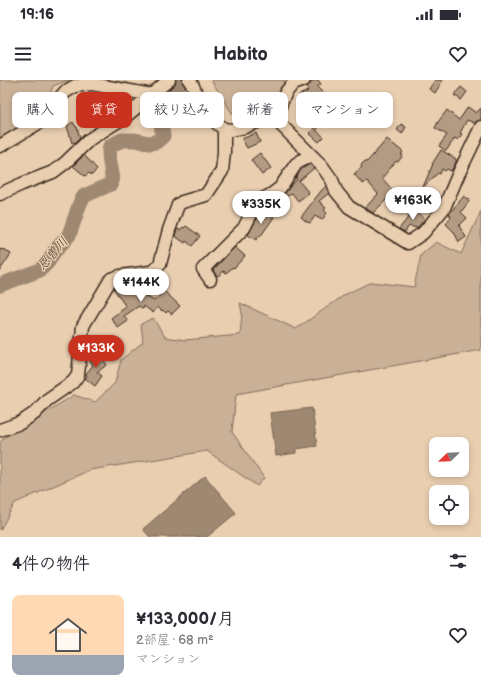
<!DOCTYPE html>
<html lang="ja">
<head>
<meta charset="utf-8">
<style>
	:root { --surface:#fff; --page:#f2f2f3; --text:#2b2b33; --muted:#7c7c81; --line:#e1e1e2; --accent:#c8321e }
	body { margin:0; font-family:"Balsamiq Sans","Klee One",sans-serif; background:var(--page); color:var(--text); height:100vh; display:flex; flex-direction:column; font-size:15px; white-space:nowrap }
	* { box-sizing:border-box; margin:0 }
	p { font-size:13px; color:var(--muted) }
	.icon { flex:none; width:22px; height:22px; fill:none; stroke:currentColor; stroke-width:2; stroke-linecap:round; stroke-linejoin:round }
	.map { position:relative; height:457px; overflow:hidden }
	.details { display:flex; flex-direction:column; background:var(--surface); flex:1 }
	.details>* { flex:none }
	.top-card { position:absolute; left:12px; top:12px; width:457px; height:36px; display:flex; gap:8px }
	.needle { width:26px; rotate:247deg }
	.tools { position:absolute; left:429px; top:357px; display:grid; gap:8px }
	.tools a { display:grid; place-items:center; width:40px; height:40px; border-radius:8px; background:var(--surface); box-shadow:0 2px 6px #0003; font-size:20px }
	.price { position:absolute; translate:-50% -34px; padding:0 9px; border-radius:14px; background:#fff; color:#222; font-size:13px; line-height:26px; filter:drop-shadow(0 1px 2px #0008) }
	.price::after { content:''; position:absolute; left:50%; top:24px; width:12px; height:9px; margin-left:-6px; background:inherit; clip-path:polygon(0 0,100% 0,50% 100%) }
	.price.on { background:var(--accent); color:#fff }
	ul { padding:0; list-style:none }
	li { display:flex; align-items:center; gap:12px; height:100px; padding:0 12px }
	li+li { border-top:1px solid var(--line) }
	li span { display:grid; place-items:center; flex:none; width:112px; height:80px; border-radius:8px; color:#555 }
	li>.icon { margin-inline-start:auto }
	span .icon { width:48px; height:48px; fill:#fffc; stroke-width:1 }
	li b { font-size:17px }
	h2 { display:flex; justify-content:space-between; align-items:center; height:48px; padding:0 12px; font-size:17px }
	.tag { padding:0 14px; border-radius:8px; background:var(--surface); box-shadow:0 2px 6px #0003; font-size:14px; line-height:36px }
	.tag.on { background:var(--accent); color:#fff }
	.status { display:flex; justify-content:space-between; align-items:center; height:28px; padding:0 20px; background:var(--surface); direction:ltr }
	.status svg { height:11px; fill:currentColor }
	header { display:flex; justify-content:space-between; align-items:center; height:52px; padding:0 12px; background:var(--surface); font-size:18px; font-weight:600 }
	.map>svg:first-child { display:block }
	.green { fill:#cab096; stroke:#826d5a }
	.water { fill:#9e8871; stroke:#766250 }
	.lines { fill:none; stroke-linecap:round; stroke-linejoin:round }
	.river { stroke:#9e8871; stroke-width:15 }
	.building { fill:#b39b83; stroke:#3b2a1e }
	.minor-casing { stroke:#3b2a1e; stroke-width:15 }
	.minor { stroke:#e9ceb0; stroke-width:12 }
	.labels { text-anchor:middle; stroke-width:3; stroke-linejoin:round; paint-order:stroke }
	.water-label { font-size:13px; font-style:italic; fill:#4f3d2f; stroke:#e9ceb0 }
</style>
</head>
<body>
<div class="status"><b>19:16</b><svg viewBox="0 0 49 12"><path d="M0 12V9h3v3zM5 12V6h3v6zM10 12V3h3v9zM15 12V0h3v12zM26 1h20v11H26zM47 4h2v5h-2z"/></svg></div>
<header><svg class="icon" aria-label="menu" viewBox="0 0 24 24"><path d="M4 6h16M4 12h16M4 18h16"/></svg>Habito<svg class="icon" aria-label="heart" viewBox="0 0 24 24"><path d="M12 20l-8-8c-3-5 5-10 8-4 3-6 11-1 8 4z"/></svg></header>
<div class="map">
<svg width="481" height="457" viewBox="0 0 481 457">
	<rect width="100%" height="100%" fill="#e9ceb0"/>
	<filter id="ink" filterUnits="userSpaceOnUse"><feTurbulence type="fractalNoise" baseFrequency=".025" numOctaves="2"/><feDisplacementMap in="SourceGraphic" scale="8" xChannelSelector="R" yChannelSelector="G"/><feConvolveMatrix kernelMatrix="1 2 1 2 8 2 1 2 1" color-interpolation-filters="sRGB"/></filter>
	<g filter="url(#ink)">
		<path class="green" d="M0,0H69L53,6L43,34L0,58Z
			M211,0H284V7L268,28L232,33Z
			M481,131V270L236,314L232,352L264,398L257,406L207,371L90,390L15,423L0,450V362L4,358L74,315L95,322L115,303L121,280L143,262L141,244L153,238L165,257L185,260L240,255L242,233L240,223L296,249L346,214L371,202L414,207L421,175L436,162L461,174Z"/>
		<path class="water" d="M312,328L317,366L296,369V373L276,376L270,333Z
			M205,396L236,433L207,457H150L143,449Z"/>
		<g class="lines">
			<path class="river" d="M0,205L40,190L48,182L54,172L69,155L80,123L84,116L111,104C115,92 106,80 110,66L122,60H135L149,63L156,62L163,56L159,33L162,22L182,0"/>
		</g>
		<path class="building" d="M315,0H318L321,4L317,7L334,24L323,37L326,41L316,50L324,57L319,62L309,53L314,48L305,39L318,26L309,18L302,21L299,15L308,11L306,7Z
			M435,0H443L435,13L429,9Z
			M461,7L467,12L461,20L454,15Z
			M100,16L103,21L104,20L111,30L120,22L125,27L100,44L98,42L102,38L91,22Z
			M178,18L179,20L182,18L189,30L181,38L172,26L174,24L173,22Z
			M468,27L476,33L481,28V40L477,41L474,43L467,40L460,53L462,54L458,60L455,58L446,71L439,66L447,55L435,48L438,42L447,30L459,40Z
			M73,42L76,47H77L80,58L76,62L72,63L67,46Z
			M401,44L406,47L402,54L397,50Z
			M256,53L260,62L247,68L242,59Z
			M387,59L403,72L401,74L403,75L398,82L396,81L382,98L394,112L373,133L365,128L378,114L367,101L363,104L354,94L362,87L361,85L365,81L367,82Z
			M441,70L456,79V82L451,91L447,89L445,91L442,89L440,94L438,93L423,107L433,84H432Z
			M260,73L271,88L262,95L251,80Z
			M84,75L97,89L92,95L89,93L85,96L73,86Z
			M310,84L314,88L299,101L309,113L298,121L292,113L288,116L285,113L292,104L297,100L296,98L301,89Z
			M326,106L329,113L319,121L326,128L324,130L327,133L322,140L315,136L310,143L307,142L301,137L321,111Z
			M464,116L470,120L461,132L467,138L459,146L466,157L459,162L454,152L446,144L451,137L449,134Z
			M262,129L274,137L260,157L258,156L256,160L248,155Z
			M415,129L419,131L418,133L425,139L417,148L409,146L405,152L399,149Z
			M186,146L200,156L192,166L186,161L185,163L175,156L177,149L180,150L183,147L184,148Z
			M235,167L245,176L234,188L233,187L226,193L224,191L218,196L216,195L213,190Z
			M0,169L3,170L4,169L11,174L0,190Z
			M122,203L127,210L135,204L144,215L154,221L164,211L180,226L172,234L168,231L166,233L163,230L162,231L158,227L153,233L144,226L143,229L139,226L124,236L128,241L118,248L111,238L126,227L114,209L116,205Z
			M97,262L102,268L95,273L90,267Z
			M98,272L107,285L97,292L102,296L95,306L85,298L87,296L86,294L93,285L89,280Z"/>
		<g class="lines">
			<g class="minor-casing">
				<path id="minor" d="M189,0L192,4L203,28L208,36L224,49L230,50L245,47L272,36L277,33L286,12L293,4L304,0
					M272,36L322,86L332,100L336,111L349,127L408,163L423,153L444,128L458,95L481,47
					M0,66L45,39L54,29L59,19L65,12L75,6L92,4L152,15
					M0,114L22,104L53,92L65,83L90,59L125,37L169,0
					M210,199L203,189L244,148L257,122L272,114L280,108L296,84L310,75
					M0,350L20,343L35,333L47,320L73,302L78,295L83,246L111,199L120,196L150,192L155,190L160,184L169,150L178,125L182,122L206,115L222,91L224,72V49"/>
			</g>
			<use href="#minor" class="minor"/>
		</g>
	</g>
	<g class="labels">
		<g class="water-label">
			<text transform="translate(52 173) rotate(-48)" y="5">恩曽川</text>
		</g>
	</g>
</svg>
<div class="tools">
<a><svg class="needle" viewBox="-14 -14 28 28"><path d="M0-13l5 13h-10z" fill="#e53935"/><path d="M0 13l5-13h-10z" fill="#7c7c81"/></svg></a>
<a><svg class="icon" aria-label="locate" viewBox="0 0 24 24"><circle cx="12" cy="12" r="6"/><path d="M12 2v4M12 18v4M2 12h4M18 12h4"/></svg></a>
</div>
<b class="price" style="left:413px;top:141px">¥163K</b>
<b class="price" style="left:261px;top:145px">¥335K</b>
<b class="price" style="left:141px;top:223px">¥144K</b>
<b class="price on" style="left:96px;top:289px">¥133K</b>
<div class="top-card">
<a class="tag">購入</a>
<a class="tag on">賃貸</a>
<a class="tag">絞り込み</a>
<a class="tag">新着</a>
<a class="tag">マンション</a>
</div>
</div>
<section class="details">
<h2>4件の物件<svg class="icon" aria-label="filters" viewBox="0 0 24 24"><path d="M4 7h16M4 17h16"/><circle cx="9" cy="7" r="2"/><circle cx="15" cy="17" r="2"/></svg></h2>
<ul>
<li><span style="background:linear-gradient(#ffd9b3 75%,#9aa5b1 0)"><svg class="icon" aria-label="home" viewBox="0 0 24 24"><path d="M3 11l9-7 9 7M6 9v11h12V9"/></svg></span><div><b>¥133,000/月</b><p>2部屋 · 68 m²</p><p>マンション</p></div><svg class="icon" aria-label="heart" viewBox="0 0 24 24"><path d="M12 20l-8-8c-3-5 5-10 8-4 3-6 11-1 8 4z"/></svg></li>
</ul>
</section>
</body>
</html>
